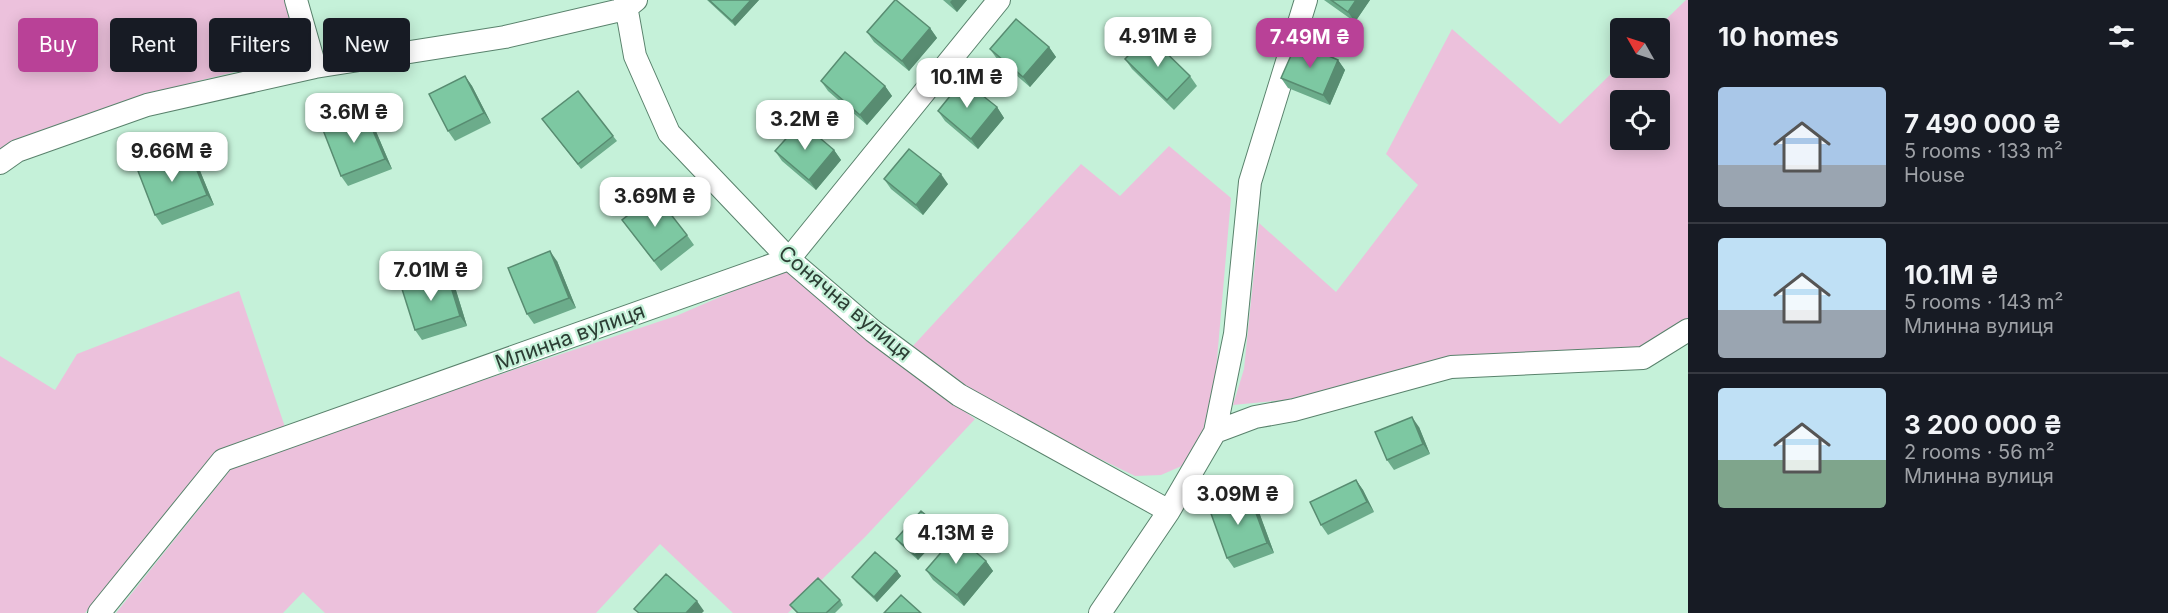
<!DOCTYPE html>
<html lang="en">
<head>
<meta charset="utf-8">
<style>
	:root { --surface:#171b24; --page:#242831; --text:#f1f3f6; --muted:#9ea1a6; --line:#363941; --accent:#b94197 }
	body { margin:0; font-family:Inter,sans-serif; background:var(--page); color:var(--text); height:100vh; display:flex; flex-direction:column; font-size:22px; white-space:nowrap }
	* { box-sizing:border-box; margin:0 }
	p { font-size:20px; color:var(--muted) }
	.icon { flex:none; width:33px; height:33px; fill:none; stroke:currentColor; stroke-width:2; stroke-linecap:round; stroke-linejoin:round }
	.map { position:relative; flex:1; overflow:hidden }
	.details { display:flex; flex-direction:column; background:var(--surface); width:480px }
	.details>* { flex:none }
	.banner { position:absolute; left:18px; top:18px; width:570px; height:54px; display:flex; gap:12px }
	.needle { width:39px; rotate:309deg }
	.buttons { position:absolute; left:1610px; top:18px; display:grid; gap:12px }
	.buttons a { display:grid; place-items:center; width:60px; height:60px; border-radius:6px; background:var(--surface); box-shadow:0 3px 15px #0003; font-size:30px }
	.price { position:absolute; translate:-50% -51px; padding:0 14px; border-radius:12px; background:#fff; color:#222; font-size:20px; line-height:39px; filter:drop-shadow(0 2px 3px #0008) }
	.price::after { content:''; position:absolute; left:50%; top:36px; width:18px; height:14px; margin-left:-9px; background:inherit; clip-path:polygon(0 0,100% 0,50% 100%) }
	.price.current { background:var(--accent); color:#fff }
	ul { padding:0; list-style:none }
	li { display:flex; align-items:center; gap:18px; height:150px; padding:0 30px }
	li+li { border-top:2px solid var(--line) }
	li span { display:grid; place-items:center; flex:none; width:168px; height:120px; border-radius:6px; color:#555 }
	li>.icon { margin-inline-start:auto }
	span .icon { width:72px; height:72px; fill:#fffc; stroke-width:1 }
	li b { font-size:26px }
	h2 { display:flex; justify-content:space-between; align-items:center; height:72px; padding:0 30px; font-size:26px }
	.chip { padding:0 21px; border-radius:6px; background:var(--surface); box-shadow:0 3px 15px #0003; font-size:21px; line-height:54px }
	.chip.current { background:var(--accent); color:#fff }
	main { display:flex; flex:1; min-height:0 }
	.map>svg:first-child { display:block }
	.green { fill:#ecc1dc; fill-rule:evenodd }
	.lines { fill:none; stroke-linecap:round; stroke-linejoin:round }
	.street-casing { stroke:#59826c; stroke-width:24 }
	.street { stroke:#fff; stroke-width:22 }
	.wall { fill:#6cac8b }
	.shaded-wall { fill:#588c71 }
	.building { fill:#7dc8a2; stroke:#588c71; stroke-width:1.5 }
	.labels { text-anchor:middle; stroke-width:4.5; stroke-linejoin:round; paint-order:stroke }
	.street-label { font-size:21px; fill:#2c3e34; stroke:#c5f1d9 }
</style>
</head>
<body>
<main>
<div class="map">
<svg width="1688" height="613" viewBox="0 0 1688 613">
	<rect width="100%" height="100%" fill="#c5f1d9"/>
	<path class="green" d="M0,0H285L295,44L288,59L190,83L19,141L0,152Z
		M1686,0H1688V323L1640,353L1432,367L1284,400L1233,405L1244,369L1259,223L1336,292L1418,185L1386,154L1452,29L1560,124L1620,65V68H1659V28H1657ZM1620,100H1659V140H1620Z
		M1169,146L1231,198L1216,371L1202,436L1184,465L1161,475L1135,476L1041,430L963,387L911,348L1081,164L1120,196Z
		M785,269L870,341L975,419L866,536L788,613H733L660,544L596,613H325L303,592L283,613H116L231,469L285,446L676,316Z
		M239,291L285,427L217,452L85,613H0V356L55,390L77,354Z"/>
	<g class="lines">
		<g class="street-casing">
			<path id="street" d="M296,0L315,67
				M625,0L635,56L669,133L789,259L873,331L959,395L1169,511
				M0,163L17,151L147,105L315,67L505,37L625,9L636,0
				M1215,432L1255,417L1294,410L1451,367L1643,358L1688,330
				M99,613L223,460L789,259L999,0
				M1100,613L1169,511L1215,432L1235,334L1250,182L1306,0"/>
		</g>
		<use href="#street" class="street"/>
	</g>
	<path class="wall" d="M707,0H759L735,26Z
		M943,0H967L957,12Z
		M1324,0H1370L1355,22Z
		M930,28L937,38L909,71L874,42L867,32Z
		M1049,47L1056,57L1030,87L997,59L990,49Z
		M1125,59L1190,76L1197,86L1174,110L1132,69Z
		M1338,60L1345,70L1330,105L1288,88L1281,78Z
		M465,76L472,86L491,123L455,141L448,131Z
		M821,81L885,86L892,96L867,125L828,91Z
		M997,107L1004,118L978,149L945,121L938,111Z
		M365,112L372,122L392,169L348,186L341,176Z
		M546,124L613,136L617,141L581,169Z
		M834,150L841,160L816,190L782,161L775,151Z
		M189,151L196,161L214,205L162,225L155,215Z
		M884,179L948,184L923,215L891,189Z
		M622,220L687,235L694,245L661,271Z
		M557,261L576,308L534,324L527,314Z
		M447,274L454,284L467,326L422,340L415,330Z
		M1419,427L1430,454L1394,470L1387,460Z
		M1356,480L1363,490L1374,512L1328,535L1321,525Z
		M1249,494L1256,504L1274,553L1234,568L1227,558Z
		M940,527L943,533L918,560L900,544L896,539Z
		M986,561L993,571L964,606L933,580L926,570Z
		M897,571L901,576L877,602L856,582L852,577Z
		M840,600L843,605L835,613H797L790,605Z"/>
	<path class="shaded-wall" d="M751,0H759L735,26L732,21Z
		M952,0H967L957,12L950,2Z
		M1356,0H1370L1355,22L1348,12Z
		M930,28L937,38L909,71L902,61Z
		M1049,47L1056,57L1030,87L1023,77Z
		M1338,60L1345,70L1330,105L1323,95Z
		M465,76L472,86L491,123L484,113Z
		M885,86L892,96L867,125L860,115Z
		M997,107L1004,118L978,149L971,139Z
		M365,112L372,122L392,169L385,159Z
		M834,150L841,160L816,190L809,180Z
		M189,151L196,161L214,205L207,195Z
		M941,174L948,184L923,215L916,205Z
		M550,251L557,261L576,308L569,298Z
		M447,274L454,284L467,326L460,316Z
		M1412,417L1419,427L1430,454L1423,444Z
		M1356,480L1363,490L1374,512L1367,502Z
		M1249,494L1256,504L1274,553L1267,543Z
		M940,527L943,533L918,560L915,555Z
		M986,561L993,571L964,606L957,595Z
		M897,571L901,576L877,602L874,597Z
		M697,601L704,611L702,613H686Z"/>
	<path class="building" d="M709,0H751L732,21Z
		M895,0H896L930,28L902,61L867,32Z
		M1331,0H1356L1348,12Z
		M1016,19L1049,47L1023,77L990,49Z
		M1148,35L1190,76L1167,100L1125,59Z
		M1297,42L1338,60L1323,95L1281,78Z
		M845,52L885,86L860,115L821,81Z
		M465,76L484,113L448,131L429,94Z
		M963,80L997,107L971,139L938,111Z
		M578,91L613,136L578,164L542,119Z
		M365,112L385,159L341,176L323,130Z
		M801,122L834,150L809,180L775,151Z
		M909,149L941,174L916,205L884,179Z
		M189,151L207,195L155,215L138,171Z
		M655,194L687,235L654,261L622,220Z
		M550,251L569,298L527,314L508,268Z
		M447,274L460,316L415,330L402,289Z
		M1412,417L1423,444L1387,460L1375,432Z
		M1356,480L1367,502L1321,525L1310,502Z
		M1249,494L1267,543L1227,558L1209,508Z
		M921,511L940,527L915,555L896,539Z
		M956,535L986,561L957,595L926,570Z
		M875,552L897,571L874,597L852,577Z
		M666,574L697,601L686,613H639L634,609Z
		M818,578L840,600L826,613H798L790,605Z
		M901,595L921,613H884Z"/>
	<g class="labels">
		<g class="street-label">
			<text transform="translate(845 303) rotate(40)" y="7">Сонячна вулиця</text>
			<text transform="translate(570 337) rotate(-20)" y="7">Млинна вулиця</text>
		</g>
	</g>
</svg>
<div class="buttons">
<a><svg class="needle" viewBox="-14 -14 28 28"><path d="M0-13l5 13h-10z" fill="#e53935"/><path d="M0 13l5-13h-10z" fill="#9ea1a6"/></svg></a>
<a><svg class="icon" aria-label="locate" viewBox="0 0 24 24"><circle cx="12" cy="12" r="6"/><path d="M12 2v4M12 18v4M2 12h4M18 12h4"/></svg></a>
</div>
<b class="price" style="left:1158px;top:68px">4.91M ₴</b>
<b class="price current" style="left:1310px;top:69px">7.49M ₴</b>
<b class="price" style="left:967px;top:109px">10.1M ₴</b>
<b class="price" style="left:354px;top:144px">3.6M ₴</b>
<b class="price" style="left:805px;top:151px">3.2M ₴</b>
<b class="price" style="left:172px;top:183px">9.66M ₴</b>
<b class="price" style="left:655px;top:228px">3.69M ₴</b>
<b class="price" style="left:431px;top:302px">7.01M ₴</b>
<b class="price" style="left:1238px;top:526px">3.09M ₴</b>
<b class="price" style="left:956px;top:565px">4.13M ₴</b>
<div class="banner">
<a class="chip current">Buy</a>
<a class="chip">Rent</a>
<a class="chip">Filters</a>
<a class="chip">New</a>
</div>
</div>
<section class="details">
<h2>10 homes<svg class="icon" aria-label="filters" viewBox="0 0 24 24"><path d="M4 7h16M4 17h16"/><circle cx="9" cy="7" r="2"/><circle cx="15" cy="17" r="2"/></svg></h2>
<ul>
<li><span style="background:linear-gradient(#a9c7e8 65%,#9aa5b1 0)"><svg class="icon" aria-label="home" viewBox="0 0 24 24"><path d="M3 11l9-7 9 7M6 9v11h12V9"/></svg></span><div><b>7 490 000 ₴</b><p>5 rooms · 133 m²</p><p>House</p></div></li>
<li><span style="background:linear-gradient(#bfe0f5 60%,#9aa5b1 0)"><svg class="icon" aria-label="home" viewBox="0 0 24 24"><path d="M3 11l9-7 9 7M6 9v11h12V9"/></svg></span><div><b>10.1M ₴</b><p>5 rooms · 143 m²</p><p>Млинна вулиця</p></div></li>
<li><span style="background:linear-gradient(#bfe0f5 60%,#7fa58c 0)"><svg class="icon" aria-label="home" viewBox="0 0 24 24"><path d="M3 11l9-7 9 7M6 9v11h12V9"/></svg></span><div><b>3 200 000 ₴</b><p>2 rooms · 56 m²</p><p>Млинна вулиця</p></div></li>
</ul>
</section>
</main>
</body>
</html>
